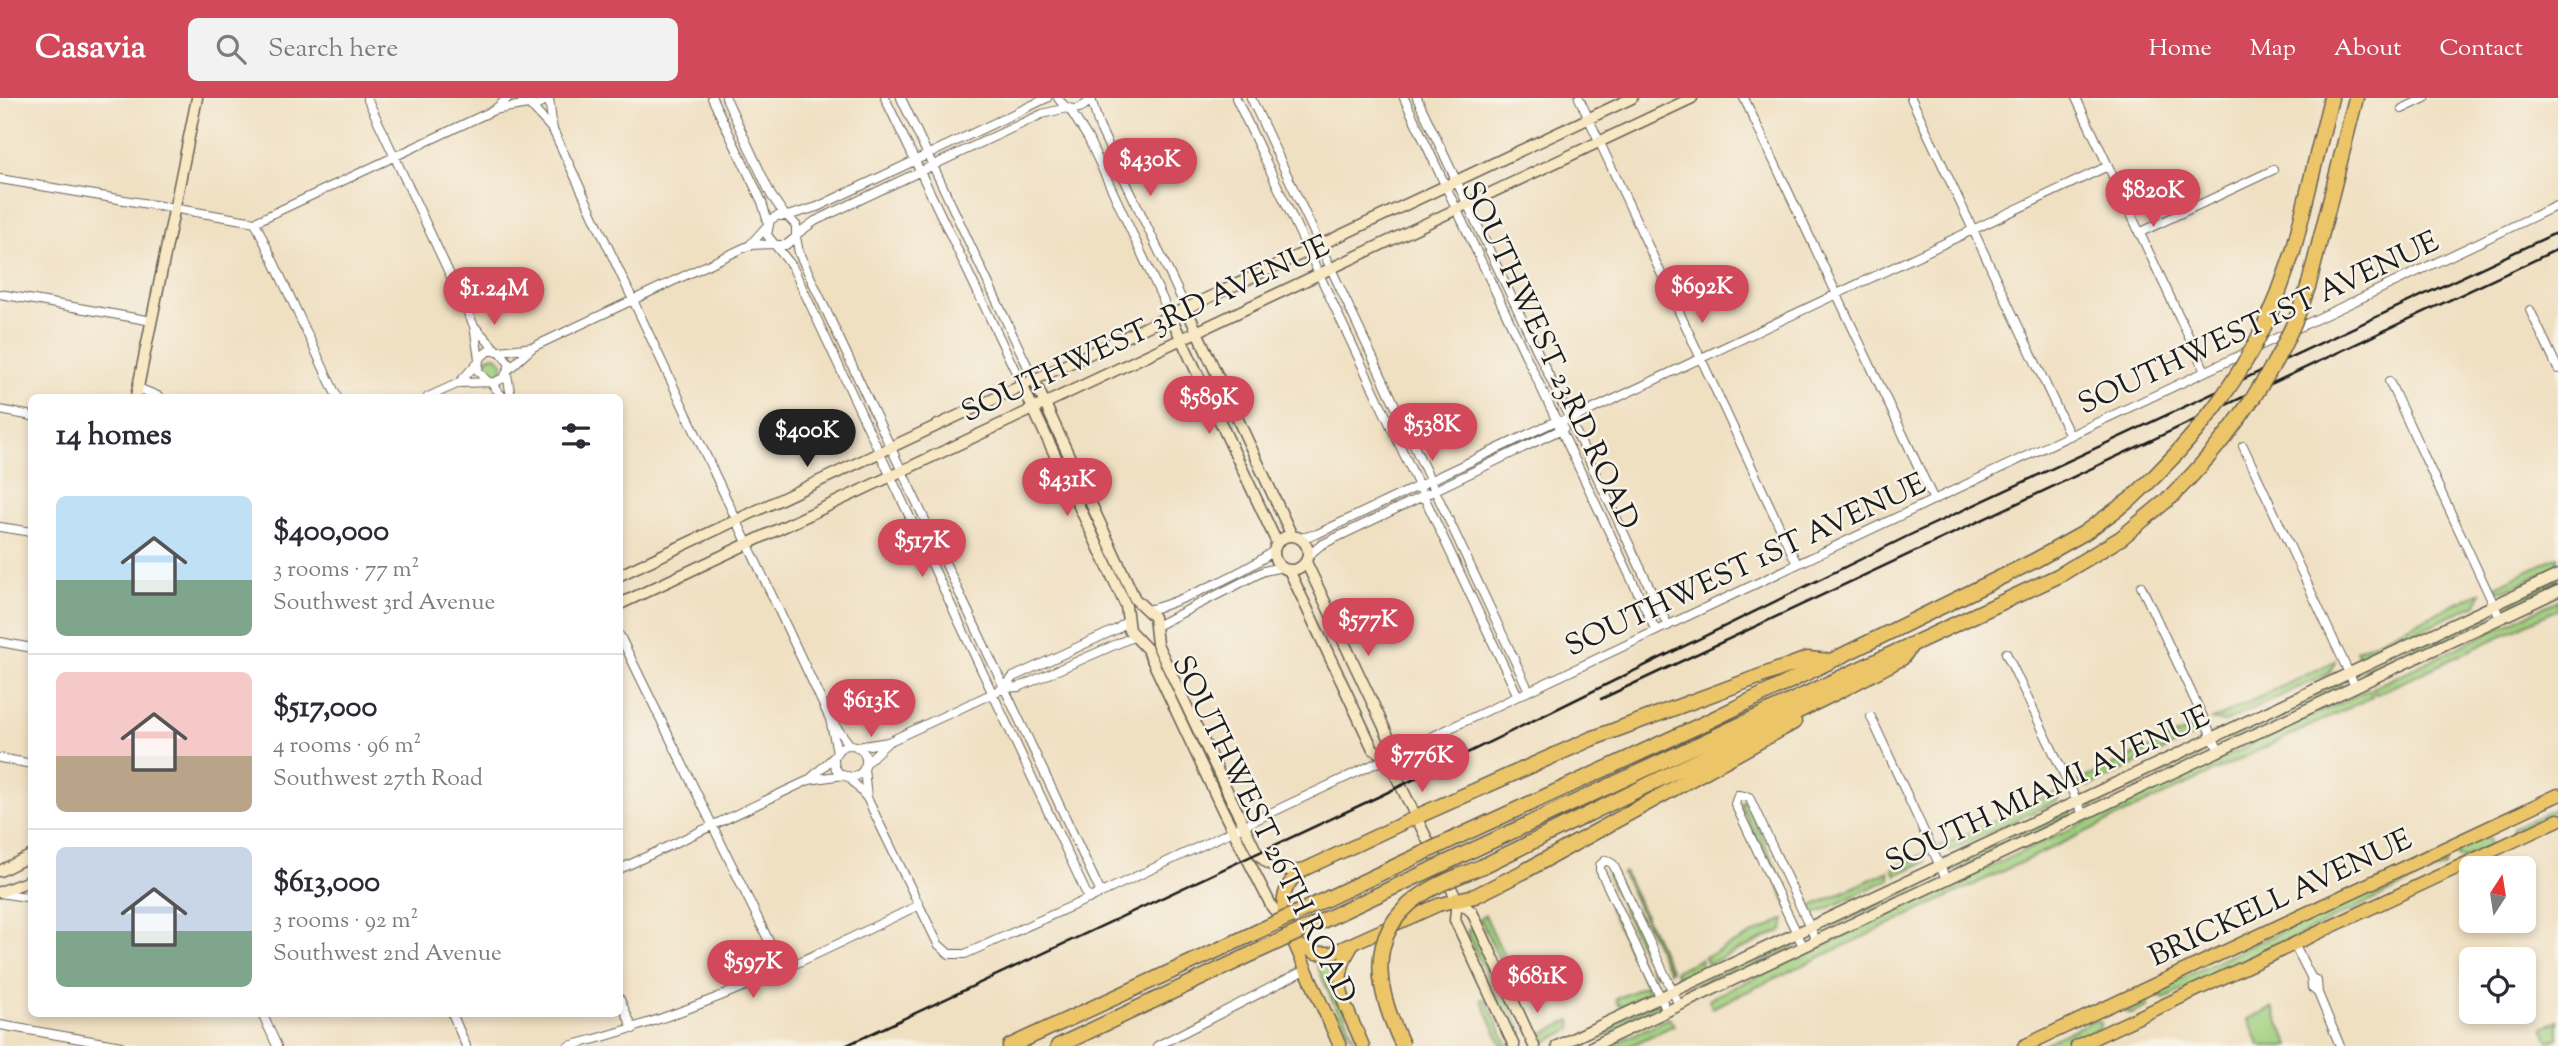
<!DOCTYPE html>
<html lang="en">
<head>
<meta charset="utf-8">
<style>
	:root { --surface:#fff; --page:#f2f2f3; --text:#2b2b33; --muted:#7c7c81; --line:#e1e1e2; --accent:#d1495b }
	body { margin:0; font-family:"Sorts Mill Goudy",serif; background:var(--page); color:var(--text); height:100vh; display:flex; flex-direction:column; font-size:26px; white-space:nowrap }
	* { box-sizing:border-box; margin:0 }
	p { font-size:23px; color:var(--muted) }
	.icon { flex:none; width:38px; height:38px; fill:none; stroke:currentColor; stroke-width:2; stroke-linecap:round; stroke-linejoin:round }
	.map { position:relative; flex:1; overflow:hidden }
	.sheet { position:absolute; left:28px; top:296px; width:595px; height:623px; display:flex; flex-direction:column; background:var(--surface); border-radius:10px; box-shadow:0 4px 10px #0003 }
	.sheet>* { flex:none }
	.needle { width:46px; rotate:12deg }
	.tools { position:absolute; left:2459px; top:758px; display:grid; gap:14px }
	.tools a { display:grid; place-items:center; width:77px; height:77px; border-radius:10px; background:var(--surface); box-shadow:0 4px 10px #0003; font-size:35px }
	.price { position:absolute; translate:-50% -60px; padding:0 16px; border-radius:24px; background:var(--accent); color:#fff; font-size:23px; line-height:46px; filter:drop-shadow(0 2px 4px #0008) }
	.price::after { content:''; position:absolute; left:50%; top:42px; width:21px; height:16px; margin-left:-10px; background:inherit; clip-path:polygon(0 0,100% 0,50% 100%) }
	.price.on { background:#222; color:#fff }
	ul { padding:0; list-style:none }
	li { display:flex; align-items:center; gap:21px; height:175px; padding:0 28px }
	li+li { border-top:2px solid var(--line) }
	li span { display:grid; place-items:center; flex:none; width:196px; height:140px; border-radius:10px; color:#555 }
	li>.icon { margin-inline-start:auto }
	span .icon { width:84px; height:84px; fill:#fffc; stroke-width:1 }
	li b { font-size:30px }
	h2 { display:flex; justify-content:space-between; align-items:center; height:84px; padding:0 28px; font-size:30px }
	header { display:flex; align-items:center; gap:42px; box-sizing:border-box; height:98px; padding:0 35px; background:var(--accent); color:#fff }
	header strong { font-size:33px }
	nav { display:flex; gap:38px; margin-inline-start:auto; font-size:24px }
	.search { width:490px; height:63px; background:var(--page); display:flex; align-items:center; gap:18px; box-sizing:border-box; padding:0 24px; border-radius:10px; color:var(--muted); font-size:26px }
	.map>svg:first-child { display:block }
	.green { fill:#9fce7d; stroke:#5e754c; stroke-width:2 }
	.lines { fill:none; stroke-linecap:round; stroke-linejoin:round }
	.minor-casing { stroke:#666156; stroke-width:10 }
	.secondary-casing { stroke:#666156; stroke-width:13 }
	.primary-casing { stroke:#666156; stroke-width:15 }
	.motorway-casing { stroke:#666156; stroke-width:17 }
	.minor { stroke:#fff; stroke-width:8 }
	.secondary { stroke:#f8e8c3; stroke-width:10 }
	.primary { stroke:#edc569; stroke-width:12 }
	.motorway { stroke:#edc569; stroke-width:14 }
	.rail { stroke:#1c1c1c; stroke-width:2.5 }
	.motorway-bridge-casing { stroke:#666156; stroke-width:17; stroke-linecap:butt }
	.motorway-bridge { stroke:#edc569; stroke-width:14 }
	.labels { text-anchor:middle; stroke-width:5; stroke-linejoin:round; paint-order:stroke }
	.street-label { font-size:30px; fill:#1c1c1c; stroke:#f7f3e8 }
</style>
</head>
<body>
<header>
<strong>Casavia</strong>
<div class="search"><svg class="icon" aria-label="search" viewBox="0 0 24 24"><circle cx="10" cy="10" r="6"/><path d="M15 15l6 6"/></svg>Search here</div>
<nav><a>Home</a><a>Map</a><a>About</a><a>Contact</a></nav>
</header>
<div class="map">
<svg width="2558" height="948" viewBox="0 0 2558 948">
	<rect width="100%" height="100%" fill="#f7f3e8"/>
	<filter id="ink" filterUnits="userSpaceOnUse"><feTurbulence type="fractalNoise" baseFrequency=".0143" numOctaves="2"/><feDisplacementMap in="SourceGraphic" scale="14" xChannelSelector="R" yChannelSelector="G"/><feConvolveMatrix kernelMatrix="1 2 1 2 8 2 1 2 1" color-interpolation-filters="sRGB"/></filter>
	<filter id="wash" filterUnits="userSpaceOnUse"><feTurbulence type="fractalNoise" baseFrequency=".00686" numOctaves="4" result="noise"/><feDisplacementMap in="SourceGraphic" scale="28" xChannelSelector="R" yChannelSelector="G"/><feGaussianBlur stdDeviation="1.57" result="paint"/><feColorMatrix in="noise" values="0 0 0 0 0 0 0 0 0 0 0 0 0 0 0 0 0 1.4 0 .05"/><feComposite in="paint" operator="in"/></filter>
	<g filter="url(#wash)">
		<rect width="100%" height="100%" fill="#f0e0c2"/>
		<path class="green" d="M483 268a10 10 0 1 1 20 0a10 10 0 1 1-20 0Z
			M2558,458V468L2508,491L2499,493L2494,489Z
			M2558,480V489L2510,511L2505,508Z
			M2481,494L2477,506L2359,560L2356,553Z
			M2558,502V511L2375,597L2372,590Z
			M2487,515L2489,520L2367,579L2364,571Z
			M2335,563L2330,575L2225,624L2212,622Z
			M2341,584L2343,590L2234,642L2228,640Z
			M2369,591L2372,599L1712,910L1709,901Z
			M2198,627L2194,638L2090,688L2080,689L2075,685Z
			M2200,651L2201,657L2092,709L2086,707L2087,703Z
			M2062,691L2057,703L1950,753L1939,749Z
			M1743,703L1746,704L1794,810L1788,809L1741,707Z
			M2558,709V715L2513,735V730Z
			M2070,712L2072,717L1955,773L1951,770V767Z
			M2484,739L2490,742L2489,748L2463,760L2457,758L2458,751Z
			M1926,755L1925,764L1896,777L1893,771Z
			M2440,759L2447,761L2445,768L2164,901L2158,898L2159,891Z
			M1608,772L1613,773L1658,877L1653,876L1607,776Z
			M1889,773L1890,781L1818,815L1812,816L1806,811Z
			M1624,774L1671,872L1669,874L1622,775Z
			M1933,776L1935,781L1815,837L1814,832Z
			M1613,807L1648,883L1645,885L1609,809Z
			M1485,817L1513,877L1508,879L1480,821Z
			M1785,821L1783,832L1708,866L1705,859Z
			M1469,831H1475L1523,935L1520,938H1515L1467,835Z
			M1796,841L1798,847L1687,900L1683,892Z
			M1332,860L1335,863L1334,886L1357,948L1333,904L1315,863Z
			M1701,861L1703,870L1679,881L1675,873Z
			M1649,886L1646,896L1622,908L1618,906L1616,901Z
			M2142,900L2148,902L2147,909L2132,916L2126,914L2127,906Z
			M1481,901H1486L1508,948H1502Z
			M1657,904L1662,909L1659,912L1584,948H1563Z
			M2272,910L2290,948H2260L2248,921Z
			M1669,920L1674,927L1630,948H1610Z
			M1571,922L1572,931L1545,944L1542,936Z
			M2094,922L2101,924L2099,931L2064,948H2039Z
			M2558,922V940L2549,944L2543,930Z"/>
	</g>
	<g filter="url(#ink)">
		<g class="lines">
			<g class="minor-casing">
				<path id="minor" d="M367,0L474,228L479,261
					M521,0L536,8L549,0
					M549,0L553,32
					M712,0L762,104L768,125
					M726,0L771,97L785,117
					M885,0L1022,287
					M901,0L1034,282
					M1058,0C1067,15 1082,14 1091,0
					M1091,0L1099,28L1186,210
					M1236,0L1518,598
					M1251,0L1529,593
					M1404,0L1656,533
					M1417,0L1668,528
					M1579,0L1797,466
					M1744,0L1934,402
					M1911,0L2070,338
					M2076,0L2205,273
					M530,7L553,32L830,621L837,654
					M1069,10L1088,40L1170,217
					M2402,11L2425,0
					M494,12L508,0
					M0,81L255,124L494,12L528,6
					M787,118L817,109L1047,0
					M255,124L337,299
					M2139,135L2273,72
					M797,136L815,123L1042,16L1067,10
					M796,139L799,155L1101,795
					M750,147L774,146
					M777,147H786L796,139V127L787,118H777L770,122L767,137L792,168L1089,801
					M0,196L152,223
					M2530,212L2558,271
					M474,228L496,252
					M500,253L533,249
					M509,271L533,249L750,147L766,129
					M507,276L511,299
					M2389,283L2500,520
					M490,284L503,299
					M459,285L495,284L504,280L510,267L500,253H488L479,261L478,273L487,283
					M138,290L160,299
					M428,299L459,285L478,264
					M0,312L32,318
					M2243,348L2355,588
					M0,429L32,434
					M1300,440L1317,436L1556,323L1570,322L2108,68
					M1309,457L1321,447L1564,330
					M2141,488L2219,653
					M1147,512C1174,507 1254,470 1274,452
					M1156,528L1264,473L1282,469
					M620,538L783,872
					M0,544L32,550
					M2006,555L2083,716
					M1004,590L1013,579L1117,531L1128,522
					M1871,619L1946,781
					M830,621L850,647
					M834 663a16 16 0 1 1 32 0a16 16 0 1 1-32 0Z
					M857,649L888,644L1004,590L1019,589L1135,538
					M0,660L32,666
					M866,665L888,644
					M864,670L867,700
					M848,678L867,700L938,846L949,856H965L1101,795L2558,107
					M809,682L835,658
					M620,771L809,682L843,677
					M0,795L32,800
					M2294,846L2311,879L2312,890L2318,895L2317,883L2311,879
					M1803,848L1735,706L1738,697L1749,699L1816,842
					M2318,895L2340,948
					M620,901L633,931
					M1667,913L1600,772V767L1606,762L1613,766L1679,907
					M262,915L277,948
					M452,915L466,948
					M0,927L121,948
					M569,948C694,917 804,863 919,807
					M1157,948L1307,871"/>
			</g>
			<g class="secondary-casing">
				<path id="secondary" d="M1186,210L1292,438
					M1170,217L1277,445
					M1034,282L1135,501L1154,519L1157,546L1256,753C1268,770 1282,773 1303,772
					M1022,287L1126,508L1129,532L1147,551L1223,713L1272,809L1286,826
					M136,299L197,0
					M1274 455a17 17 0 1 1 34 0a17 17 0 1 1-34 0Z
					M1306,464L1391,644L1387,660
					M1289,472L1373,651L1387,660L1457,802L1472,814L1534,948
					M620,477L1632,0
					M620,506L1692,0
					M0,773L32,757
					M0,794L32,782
					M1457,802L1455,822L1514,948
					M1557,948L2558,477
					M1593,948L2558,493"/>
			</g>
			<g class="primary-casing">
				<path id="primary" d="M1296,846L1316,855H1331L1438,807L1457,802
					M1352,848C1327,886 1348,910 1363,948
					M1340,948L1286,826C1280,805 1283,785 1303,772L1416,719
					M2024,948L2558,697
					M2077,948L2558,722"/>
			</g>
			<g class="motorway-casing">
				<path id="motorway" d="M2309,186L2356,0
					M2276,202L2293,154L2331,0
					M1416,719L1591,641L1807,561L1831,563
					M1468,734L1705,625L2034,463L2084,435L2131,401
					M1475,751L2058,478L2121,440L2172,398
					M1483,768L1841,592L1902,560L1910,549
					M1457,802L1475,798L1523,774L1794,624
					M1010,948L1246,839
					M1058,948L1254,855"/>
			</g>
			<use href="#minor" class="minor"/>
			<use href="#secondary" class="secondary"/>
			<use href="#primary" class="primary"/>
			<use href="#motorway" class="motorway"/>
			<path class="rail" d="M1601,601L2558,151
				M845,948L1382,697L1910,437L2558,134"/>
			<g class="motorway-bridge-casing">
				<path id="motorway-bridge" d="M2172,398C2232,338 2282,268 2309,186
					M2131,401C2194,343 2243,281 2276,202
					M1246,839L1468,734
					M1254,855L1475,751
					M1403,948C1378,896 1362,838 1420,798C1438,785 1462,777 1483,768"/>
			</g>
			<use href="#motorway-bridge" class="motorway-bridge"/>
		</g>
	</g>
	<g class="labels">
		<g class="street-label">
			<text transform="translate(2258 224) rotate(-25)" y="10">SOUTHWEST 1ST AVENUE</text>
			<text transform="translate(1145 230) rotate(-25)" y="10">SOUTHWEST 3RD AVENUE</text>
			<text transform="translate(1551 257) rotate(65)" y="10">SOUTHWEST 23RD ROAD</text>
			<text transform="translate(1745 466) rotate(-25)" y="10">SOUTHWEST 1ST AVENUE</text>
			<text transform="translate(2047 690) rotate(-25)" y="10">SOUTH MIAMI AVENUE</text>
			<text transform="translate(1265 731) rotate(64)" y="10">SOUTHWEST 26TH ROAD</text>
			<text transform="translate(2280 799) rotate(-25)" y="10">BRICKELL AVENUE</text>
		</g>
	</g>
</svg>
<div class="tools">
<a><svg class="needle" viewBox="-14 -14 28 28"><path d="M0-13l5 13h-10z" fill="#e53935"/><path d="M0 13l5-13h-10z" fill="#7c7c81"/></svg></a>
<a><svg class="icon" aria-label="locate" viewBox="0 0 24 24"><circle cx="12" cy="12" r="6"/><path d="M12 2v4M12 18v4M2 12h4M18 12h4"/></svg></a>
</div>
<b class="price" style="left:1150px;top:100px">$430K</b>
<b class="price" style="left:2153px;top:131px">$820K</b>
<b class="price" style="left:1702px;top:227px">$692K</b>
<b class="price" style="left:494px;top:229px">$1.24M</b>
<b class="price" style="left:1209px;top:338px">$589K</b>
<b class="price" style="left:1432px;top:365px">$538K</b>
<b class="price on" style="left:807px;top:371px">$400K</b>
<b class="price" style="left:1067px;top:420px">$431K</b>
<b class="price" style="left:922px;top:481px">$517K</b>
<b class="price" style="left:1368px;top:560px">$577K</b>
<b class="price" style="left:871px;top:641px">$613K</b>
<b class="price" style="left:1422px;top:696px">$776K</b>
<b class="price" style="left:753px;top:902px">$597K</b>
<b class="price" style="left:1537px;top:917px">$681K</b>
<section class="sheet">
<h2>14 homes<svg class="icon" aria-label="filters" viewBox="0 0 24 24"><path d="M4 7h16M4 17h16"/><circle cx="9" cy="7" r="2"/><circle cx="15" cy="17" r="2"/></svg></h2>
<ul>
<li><span style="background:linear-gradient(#bfe0f5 60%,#7fa58c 0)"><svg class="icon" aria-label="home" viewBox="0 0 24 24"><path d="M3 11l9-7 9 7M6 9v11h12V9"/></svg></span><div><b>$400,000</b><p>3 rooms · 77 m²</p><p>Southwest 3rd Avenue</p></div></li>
<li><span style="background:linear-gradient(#f6c9c9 60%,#b9a48a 0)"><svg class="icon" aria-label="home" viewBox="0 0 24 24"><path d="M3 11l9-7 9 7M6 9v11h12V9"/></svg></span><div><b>$517,000</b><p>4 rooms · 96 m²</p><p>Southwest 27th Road</p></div></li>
<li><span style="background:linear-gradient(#c9d6e8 60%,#7fa58c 0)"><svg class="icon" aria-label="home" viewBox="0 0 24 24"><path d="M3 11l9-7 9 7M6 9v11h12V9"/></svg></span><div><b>$613,000</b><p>3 rooms · 92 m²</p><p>Southwest 2nd Avenue</p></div></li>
</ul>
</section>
</div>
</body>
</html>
